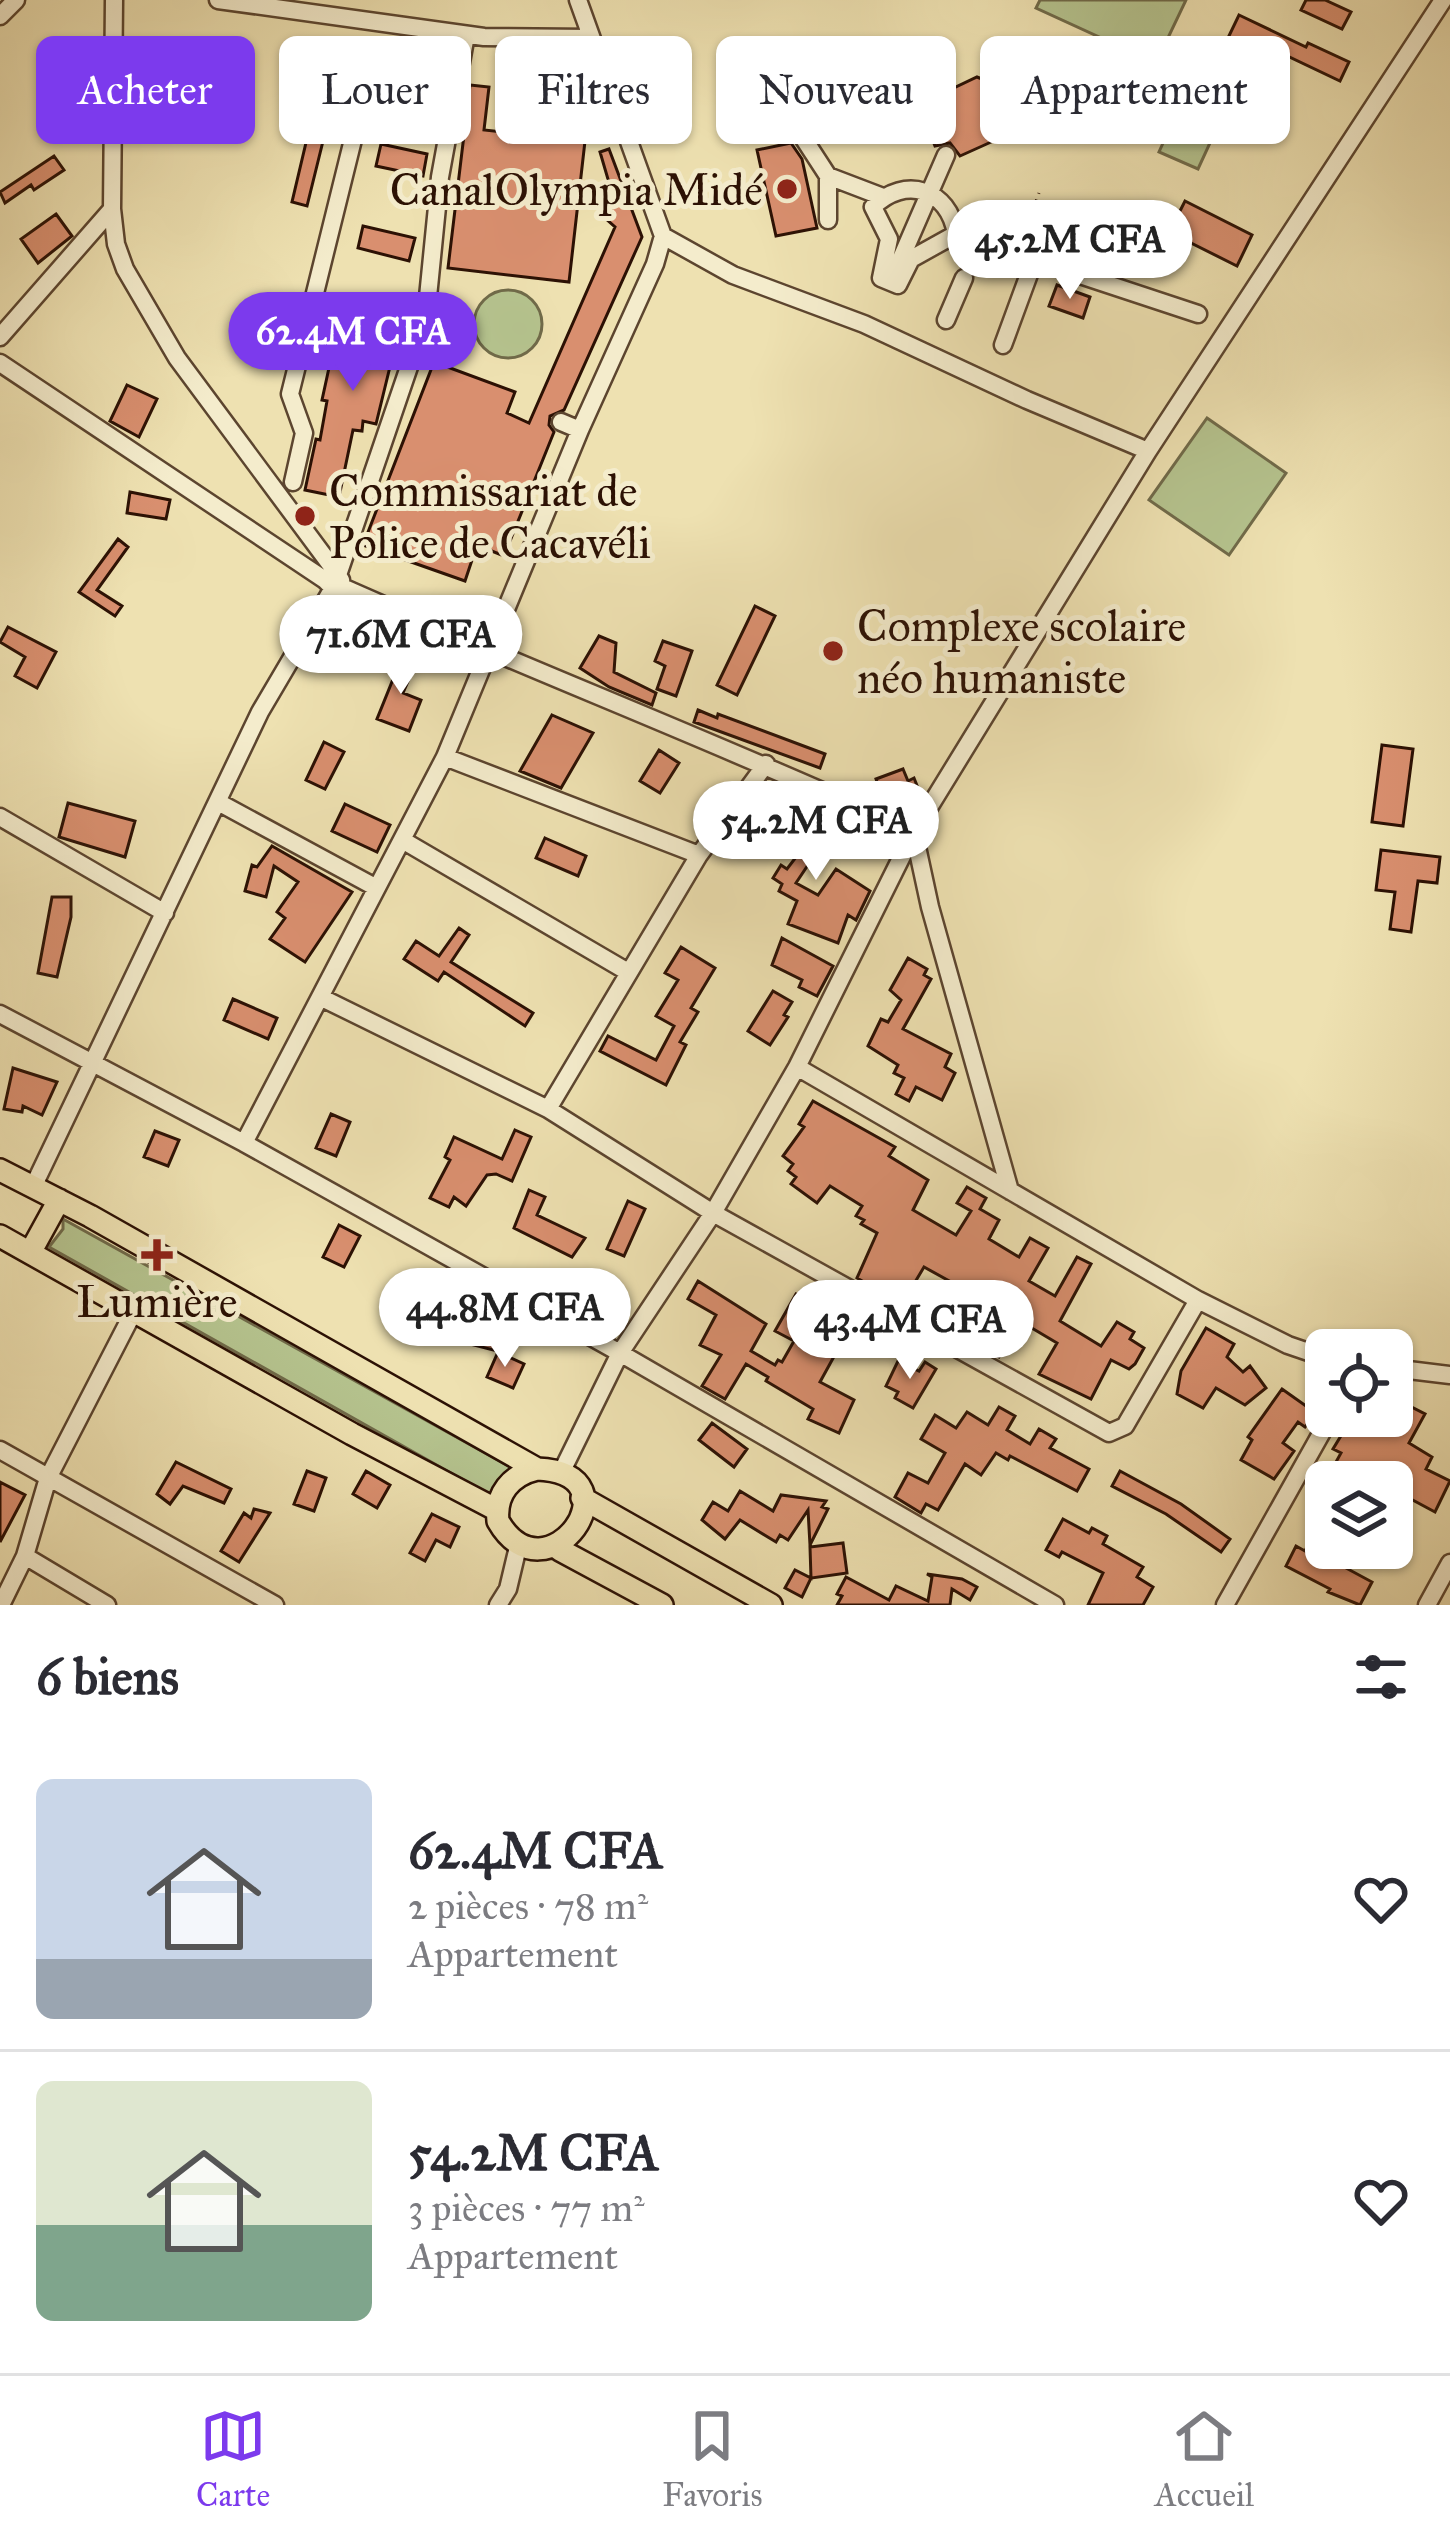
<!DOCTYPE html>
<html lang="fr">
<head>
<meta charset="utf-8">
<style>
	:root { --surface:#fff; --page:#f2f2f3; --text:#2b2b33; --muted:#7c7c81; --line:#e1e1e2; --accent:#7c3aed }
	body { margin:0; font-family:"IM FELL Great Primer",serif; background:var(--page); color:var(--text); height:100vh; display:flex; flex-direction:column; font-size:45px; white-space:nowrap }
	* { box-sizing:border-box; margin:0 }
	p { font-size:39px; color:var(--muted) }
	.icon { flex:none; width:66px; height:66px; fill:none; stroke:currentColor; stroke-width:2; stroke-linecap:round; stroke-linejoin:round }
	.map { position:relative; height:1605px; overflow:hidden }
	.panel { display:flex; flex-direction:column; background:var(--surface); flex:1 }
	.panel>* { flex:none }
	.banner { position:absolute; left:36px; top:36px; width:1380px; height:108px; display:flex; gap:24px }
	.tools { position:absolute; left:1305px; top:1329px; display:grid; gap:24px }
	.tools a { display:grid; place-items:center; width:108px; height:108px; border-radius:18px; background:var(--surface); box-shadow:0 3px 9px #0004; font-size:60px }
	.price { position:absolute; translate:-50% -102px; padding:0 27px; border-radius:42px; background:#fff; color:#222; font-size:39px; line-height:78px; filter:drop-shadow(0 3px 6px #0008) }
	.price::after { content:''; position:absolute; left:50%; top:72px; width:36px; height:27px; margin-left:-18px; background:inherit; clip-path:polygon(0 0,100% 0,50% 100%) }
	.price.active { background:var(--accent); color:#fff }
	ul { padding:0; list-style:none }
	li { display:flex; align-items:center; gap:36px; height:300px; padding:0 36px }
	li+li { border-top:3px solid var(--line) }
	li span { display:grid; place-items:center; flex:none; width:336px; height:240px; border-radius:18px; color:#555 }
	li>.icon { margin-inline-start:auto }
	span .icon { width:144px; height:144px; fill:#fffc; stroke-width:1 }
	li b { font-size:51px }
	h2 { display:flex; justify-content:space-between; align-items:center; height:144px; padding:0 36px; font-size:51px }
	.tag { padding:0 42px; border-radius:18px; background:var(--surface); box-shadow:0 3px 9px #0004; font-size:42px; line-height:108px }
	.tag.active { background:var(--accent); color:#fff }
	.tabs { display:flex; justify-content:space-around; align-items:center; height:168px; border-top:3px solid var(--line); background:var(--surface); font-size:33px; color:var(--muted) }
	.tabs a { display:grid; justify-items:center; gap:6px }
	.tabs .active { color:var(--accent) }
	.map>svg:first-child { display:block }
	.green { fill:#b5c38e; stroke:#706a49; stroke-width:3 }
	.building { fill:#d98f6f; stroke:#2c1104; stroke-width:3 }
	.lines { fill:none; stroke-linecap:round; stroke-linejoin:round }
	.minor-casing { stroke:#5c452f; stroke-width:21 }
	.major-casing { stroke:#2c1104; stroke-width:26 }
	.path { stroke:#2c1104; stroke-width:3; stroke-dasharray:9 6; stroke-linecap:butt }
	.minor { stroke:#f4eccc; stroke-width:16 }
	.major { stroke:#eee1b1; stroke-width:21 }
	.poi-dot { fill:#8f2418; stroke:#f4eccc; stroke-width:4.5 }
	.labels { text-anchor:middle; stroke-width:10; stroke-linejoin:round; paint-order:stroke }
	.poi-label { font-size:45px; fill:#2c1104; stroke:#f4eccc; text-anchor:start }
</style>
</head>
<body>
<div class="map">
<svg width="1450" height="1605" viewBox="0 0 1450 1605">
	<rect width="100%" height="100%" fill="#eee1b1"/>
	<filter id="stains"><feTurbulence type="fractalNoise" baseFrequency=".00167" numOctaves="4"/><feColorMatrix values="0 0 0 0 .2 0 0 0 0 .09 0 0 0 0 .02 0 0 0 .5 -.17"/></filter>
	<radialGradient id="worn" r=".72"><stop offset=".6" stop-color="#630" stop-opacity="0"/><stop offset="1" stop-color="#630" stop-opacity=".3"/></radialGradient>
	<path class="green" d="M1040,0H1186L1156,63L1036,8Z
		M1188,88L1227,106L1198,169L1159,152Z
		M474 324a34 34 0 1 1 68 0a34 34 0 1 1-68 0Z
		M1207,418L1286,473L1229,555L1149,500Z
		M63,1219L514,1469L497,1499L49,1247L63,1229Z"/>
	<path class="building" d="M1306,0H1325L1351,12L1342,29L1301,10Z
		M1239,15L1306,47L1308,43L1349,62L1340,81L1283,54L1277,66L1226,42Z
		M977,77L982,79L1000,121L996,122L1000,138L960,156L950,143L935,146L921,110L939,102L937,96Z
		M470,85L489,87L484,130L585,141L569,282L448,268Z
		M309,130L325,133L307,206L292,202Z
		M791,143L802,159L817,228L776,236L757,150Z
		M381,144L427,154L423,176L376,166Z
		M609,149L642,237L564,410L550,416L549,425L554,432L504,556L477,545L465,581L363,545L434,362L515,392L507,413L529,423L615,227L605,218L615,203L600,152Z
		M54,156L64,170L34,190L31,185L5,203L0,192Z
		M1185,201L1252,235L1237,266L1167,231L1165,236L1142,224L1153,202L1178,215Z
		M56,214L72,236L38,263L21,239Z
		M363,226L415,238L409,261L358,248Z
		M1057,285L1090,297L1083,318L1049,306Z
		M382,296L406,301L376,424L363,421L362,431L353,430L339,497L305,490L316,439L320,440L327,401L322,400L337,331L371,339Z
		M127,385L157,399L139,437L110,421Z
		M130,492L170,500L166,519L127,513Z
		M118,539L128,547L97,590L122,606L115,616L79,592Z
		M755,606L775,616L737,695L717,685Z
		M336,617L365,633L349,662L319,645Z
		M8,627L56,652L37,688L15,676L25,657L0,642Z
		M599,636L616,643L614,672L656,693L652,705L609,687L580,668Z
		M663,641L692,651L676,696L657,689L665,666L655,661Z
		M404,652L418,658L403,693L421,700L409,731L377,719Z
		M698,710L717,718L718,714L825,754L820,768L694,722Z
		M552,715L593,733L561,788L520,771Z
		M324,742L344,752L325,789L306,780Z
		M1382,745L1413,749L1403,826L1372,822Z
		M659,750L679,763L660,793L640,781Z
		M903,769L908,781L914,778L920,793L895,802L890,789L881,793L876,779Z
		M68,803L135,821L125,857L59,837Z
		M345,804L390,825L377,852L332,831Z
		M779,810L830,832L796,883L818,895L836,869L870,891L856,920L848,915L838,943L788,924L797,901L779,891L782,884L773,878L781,865L787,869L803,848L769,830Z
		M545,838L586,856L578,876L536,858Z
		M272,846L352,892L305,962L270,939L285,918L277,912L298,882L274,866L266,897L245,891L252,865L257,867Z
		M1381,850L1440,857L1437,883L1418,881L1411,932L1390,929L1395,892L1376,890Z
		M52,897H71V917L57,977L38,973Z
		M459,928L469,935L451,962L533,1013L525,1026L444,972L438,981L404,959L416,941L439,956Z
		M782,938L833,966L817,996L799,987L802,980L772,965Z
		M681,947L715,968L691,1008L698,1012L680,1042L686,1045L666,1085L600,1051L608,1036L656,1060L674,1026L656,1016L678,980L665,973Z
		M908,958L927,969L924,975L931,979L903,1029L951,1054L945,1067L955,1073L942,1100L916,1087L909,1101L896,1094L904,1078L894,1073L898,1065L868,1046L881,1019L888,1022L901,1000L890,990Z
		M773,991L792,1002L784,1015L788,1017L770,1045L748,1031Z
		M233,999L277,1018L268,1039L224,1020Z
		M13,1068L57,1082L42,1115L23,1106L22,1112L4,1109Z
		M813,1101L895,1147L889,1156L928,1180L913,1210L956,1235L971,1211L957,1203L967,1187L986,1198L980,1209L999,1220L989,1239L1019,1257L1030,1238L1048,1248L1029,1281L1055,1296L1077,1257L1091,1264L1060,1321L1101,1346L1117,1322L1134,1332L1130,1339L1144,1348L1135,1364L1129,1369L1111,1360L1091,1399L1039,1374L1057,1343L1020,1321L999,1357L950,1329L971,1293L924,1267L902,1304L857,1278L877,1233L861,1224L864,1220L856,1216L862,1206L830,1186L817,1203L791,1184L796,1177L788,1171L793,1164L783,1156L804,1127L799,1124Z
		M331,1114L350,1122L336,1156L316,1148Z
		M515,1130L531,1137L512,1181L496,1174L487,1175L466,1206L454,1197L449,1207L430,1198L450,1160L445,1157L454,1137L502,1159Z
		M155,1131L179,1140L168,1166L144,1157Z
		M529,1190L545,1197L537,1215L585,1238L572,1257L514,1228Z
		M628,1201L645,1209L624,1256L607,1249Z
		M339,1225L360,1236L344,1267L323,1257Z
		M698,1281L766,1324L751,1351L775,1365L778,1360L782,1362L794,1341L775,1331L796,1294L853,1322L820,1382L854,1400L839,1433L808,1419L813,1409L766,1381L768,1377L746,1364L725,1399L702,1386L721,1355L700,1345L716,1315L688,1299Z
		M464,1317L507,1328L501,1352L458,1341Z
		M1206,1328L1234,1344L1227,1357L1243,1372L1250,1366L1266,1388L1245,1405L1216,1388L1203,1408L1177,1394L1181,1371Z
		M498,1352L524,1364L513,1388L487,1377Z
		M898,1361L919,1371L925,1362L936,1369L913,1408L895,1398L898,1392L886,1386Z
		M1282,1389L1316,1413L1305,1427L1298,1422L1283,1443L1294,1451L1274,1479L1241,1460L1252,1440L1248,1437Z
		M1392,1397L1425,1414L1409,1443L1432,1457L1426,1469L1450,1481L1435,1512L1407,1497L1392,1523V1491L1397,1482H1325L1341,1453L1333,1449L1353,1416H1392Z
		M999,1407L1015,1416L1007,1430L1030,1444L1039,1429L1056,1439L1050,1448L1089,1469L1077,1491L1010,1456L1008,1460L996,1453L981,1475L965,1464L938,1510L926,1504L921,1513L895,1497L908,1473L928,1483L945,1453L921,1439L935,1415L956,1428L967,1412L988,1425Z
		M712,1423L747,1449L734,1467L699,1440Z
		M176,1462L231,1489L224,1503L183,1486L170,1504L157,1494Z
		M307,1471L326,1478L314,1511L294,1504Z
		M366,1471L390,1485L377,1508L353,1494Z
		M1120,1471L1181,1504L1230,1539L1221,1552L1166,1514L1112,1486Z
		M0,1482L25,1495L0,1542Z
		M740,1491L773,1511L781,1495L826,1501L822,1507L828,1509L810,1545L808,1510L788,1540L780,1535L776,1542L740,1520L725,1539L702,1520L713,1502L728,1511Z
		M254,1509L270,1513L239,1562L221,1551L244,1513L251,1518Z
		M1326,1509V1548H1357L1346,1568L1372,1582L1360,1605L1328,1592L1330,1589L1286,1566L1296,1546L1305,1551Z
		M432,1514L459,1527L450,1547L436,1540L425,1561L410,1553Z
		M1063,1519L1089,1533L1092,1528L1107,1536L1103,1544L1143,1567L1137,1577L1153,1587L1143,1605H1088L1103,1573L1062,1552L1059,1557L1046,1550Z
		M843,1543L847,1573L811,1578L802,1597L785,1588L795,1570L811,1578L810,1547Z
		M927,1574L962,1579L977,1587L970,1600L952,1589L950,1605H837L842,1596L837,1594L846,1577L889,1600L896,1586L928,1601L932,1577Z"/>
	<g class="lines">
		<g class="minor-casing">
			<path id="minor" d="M114,0L112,209L116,244L125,269L177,358L338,575L341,580L333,588L325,580L333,572
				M218,0L484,37L590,38
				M0,16L16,0
				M802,136L828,176L883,197
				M828,176V220
				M956,234C949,189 905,175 873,207L889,239L881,278L898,285L911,259L956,234L1198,314
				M663,236L733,275L864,324L1027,400L1148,451
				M896,270L946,155
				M946,320L964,278
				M0,337L112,209
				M1003,345L1035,258
				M0,363L325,580
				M561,422L580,430
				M293,482L304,433L290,394L368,79
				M338,575L426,317L440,177L466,35
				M338,585C529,670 724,745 914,832
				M445,757L699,855
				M218,802L375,887
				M0,817L165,913
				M914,833L930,907L1010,1191
				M404,841L628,972
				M322,998L548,1109L713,1213L1109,1433L1125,1426L1198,1300
				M0,1014L244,1143L620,1353L1055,1605
				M797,1067L1198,1300L1288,1345L1326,1358
				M548,1109L699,855L766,764
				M244,1143L445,757L580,430L655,264L663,236L578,0
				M34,1185L260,712L333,588
				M1392,1368L1450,1375
				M0,1450L275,1605
				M561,1473L620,1353L713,1213L797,1067L914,832L1148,451L1443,0
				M25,1556L107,1605
				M1,1605L25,1556L48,1478L133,1313
				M498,1605L508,1589L518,1547
				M1225,1605L1331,1416
				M1427,1605L1450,1563"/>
		</g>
		<g class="major-casing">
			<path id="major" d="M0,1170L90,1216L537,1469C642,1473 546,1605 498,1521C495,1494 511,1475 537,1469
				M0,1236L352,1434L497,1510
				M31,1251L59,1200
				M582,1498L771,1605
				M560,1550L662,1605"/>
		</g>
		<path class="path" d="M1023,236L1039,193"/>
		<use href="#minor" class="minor"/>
		<use href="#major" class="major"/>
	</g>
	<g class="poi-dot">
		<circle cx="787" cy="189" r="12"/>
		<circle cx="305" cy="516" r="12"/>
		<circle cx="833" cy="651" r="12"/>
		<path d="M151 1237h12v12h12v12h-12v12h-12v-12h-12v-12h12z"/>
	</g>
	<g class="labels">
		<g class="poi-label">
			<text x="763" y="205" text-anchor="end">CanalOlympia Midé</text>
			<text x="329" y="506">Commissariat de<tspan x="329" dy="52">Police de Cacavéli</tspan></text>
			<text x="857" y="641">Complexe scolaire<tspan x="857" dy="52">néo humaniste</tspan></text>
			<text x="157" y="1317" text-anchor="middle">Lumière</text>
		</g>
	</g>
	<rect width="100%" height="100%" filter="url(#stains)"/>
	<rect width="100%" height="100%" fill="url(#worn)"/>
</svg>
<div class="tools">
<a><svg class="icon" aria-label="locate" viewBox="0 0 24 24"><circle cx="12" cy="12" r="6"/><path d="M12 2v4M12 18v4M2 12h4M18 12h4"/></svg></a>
<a><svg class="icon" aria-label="layers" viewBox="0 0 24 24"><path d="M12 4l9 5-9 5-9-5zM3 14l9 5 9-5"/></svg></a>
</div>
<b class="price" style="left:1070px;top:302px">45.2M CFA</b>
<b class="price active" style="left:353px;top:394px">62.4M CFA</b>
<b class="price" style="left:401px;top:697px">71.6M CFA</b>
<b class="price" style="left:816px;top:883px">54.2M CFA</b>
<b class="price" style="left:505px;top:1370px">44.8M CFA</b>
<b class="price" style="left:910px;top:1382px">43.4M CFA</b>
<div class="banner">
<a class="tag active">Acheter</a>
<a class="tag">Louer</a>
<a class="tag">Filtres</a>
<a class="tag">Nouveau</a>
<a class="tag">Appartement</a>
</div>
</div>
<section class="panel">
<h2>6 biens<svg class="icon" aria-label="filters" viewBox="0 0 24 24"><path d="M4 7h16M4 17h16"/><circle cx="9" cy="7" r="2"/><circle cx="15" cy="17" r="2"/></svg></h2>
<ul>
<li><span style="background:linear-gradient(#c9d6e8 75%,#9aa5b1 0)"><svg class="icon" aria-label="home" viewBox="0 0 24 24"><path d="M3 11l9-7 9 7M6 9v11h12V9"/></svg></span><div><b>62.4M CFA</b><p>2 pièces · 78 m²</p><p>Appartement</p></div><svg class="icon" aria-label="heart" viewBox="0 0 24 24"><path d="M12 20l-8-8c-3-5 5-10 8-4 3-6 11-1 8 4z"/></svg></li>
<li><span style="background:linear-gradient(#dfe7d0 60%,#7fa58c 0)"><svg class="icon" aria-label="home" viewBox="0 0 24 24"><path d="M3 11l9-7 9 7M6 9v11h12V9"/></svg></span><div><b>54.2M CFA</b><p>3 pièces · 77 m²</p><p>Appartement</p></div><svg class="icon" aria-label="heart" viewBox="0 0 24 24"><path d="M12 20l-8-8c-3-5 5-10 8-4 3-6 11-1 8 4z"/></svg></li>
</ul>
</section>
<nav class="tabs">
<a class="active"><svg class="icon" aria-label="map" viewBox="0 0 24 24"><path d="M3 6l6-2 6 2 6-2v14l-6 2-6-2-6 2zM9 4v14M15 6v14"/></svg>Carte</a>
<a><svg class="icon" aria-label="saved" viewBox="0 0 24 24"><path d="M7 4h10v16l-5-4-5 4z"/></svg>Favoris</a>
<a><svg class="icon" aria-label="home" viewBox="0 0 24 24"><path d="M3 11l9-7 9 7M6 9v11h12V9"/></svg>Accueil</a>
</nav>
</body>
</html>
